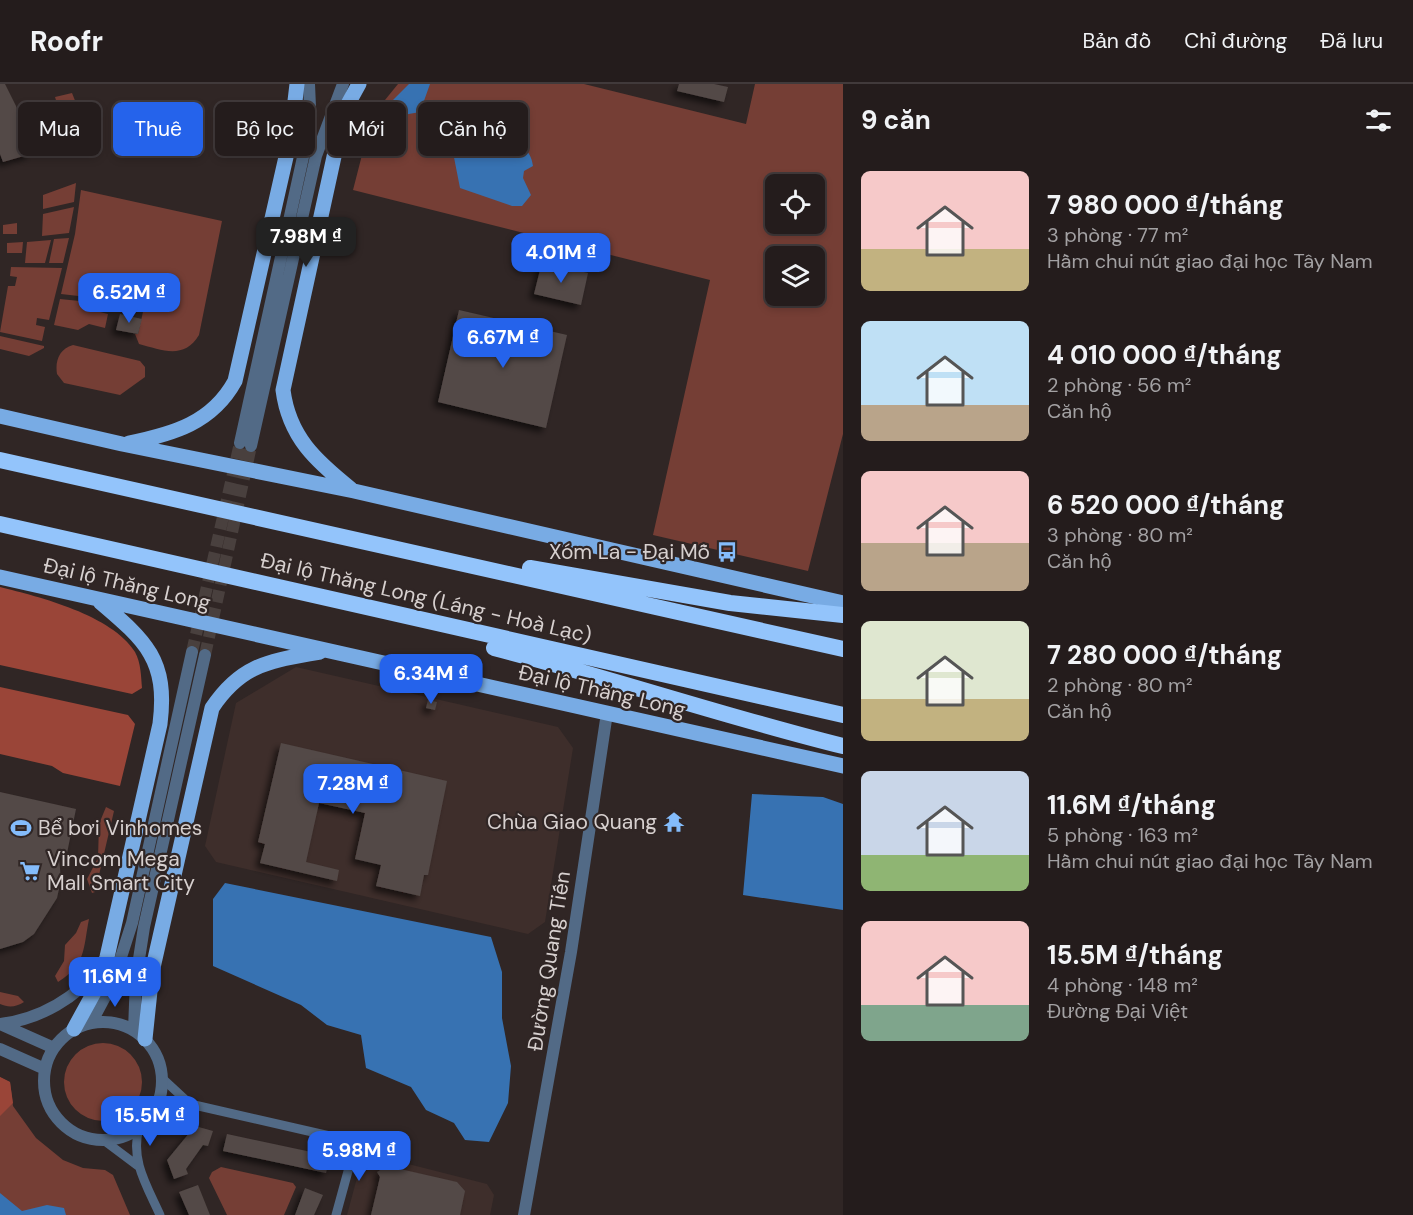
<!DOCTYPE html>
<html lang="vi">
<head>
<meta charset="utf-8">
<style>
	:root { --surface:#241c1c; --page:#2c2525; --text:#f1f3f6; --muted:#a3a1a3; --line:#413a3b; --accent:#2563eb }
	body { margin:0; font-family:"DM Sans",sans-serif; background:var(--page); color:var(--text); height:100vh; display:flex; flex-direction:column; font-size:22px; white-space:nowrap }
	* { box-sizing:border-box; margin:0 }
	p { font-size:20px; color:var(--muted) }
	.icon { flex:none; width:33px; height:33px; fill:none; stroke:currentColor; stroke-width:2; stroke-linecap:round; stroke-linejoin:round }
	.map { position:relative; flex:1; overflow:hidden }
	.details { display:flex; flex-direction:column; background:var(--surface); width:570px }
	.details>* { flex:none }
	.banner { position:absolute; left:18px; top:18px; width:570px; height:54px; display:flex; gap:12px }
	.fabs { position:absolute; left:765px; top:90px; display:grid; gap:12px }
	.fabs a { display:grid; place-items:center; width:60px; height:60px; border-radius:9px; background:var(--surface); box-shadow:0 3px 9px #0003,0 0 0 2px var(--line); font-size:30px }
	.price { position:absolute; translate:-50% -51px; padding:0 14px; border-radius:12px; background:var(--accent); color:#fff; font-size:20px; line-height:39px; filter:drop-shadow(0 2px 3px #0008) }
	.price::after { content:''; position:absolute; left:50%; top:36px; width:18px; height:14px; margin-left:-9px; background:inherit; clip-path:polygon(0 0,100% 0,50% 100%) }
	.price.on { background:#222; color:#fff }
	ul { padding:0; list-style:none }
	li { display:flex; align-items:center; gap:18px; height:150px; padding:0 18px }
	li span { display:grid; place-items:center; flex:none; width:168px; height:120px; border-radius:9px; color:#555 }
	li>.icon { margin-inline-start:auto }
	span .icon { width:72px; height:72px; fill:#fffc; stroke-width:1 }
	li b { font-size:26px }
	h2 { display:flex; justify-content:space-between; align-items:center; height:72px; padding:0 18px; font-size:26px }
	.chip { padding:0 21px; border-radius:9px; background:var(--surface); box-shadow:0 3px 9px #0003,0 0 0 2px var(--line); font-size:21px; line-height:54px }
	.chip.on { background:var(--accent); color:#fff }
	header { display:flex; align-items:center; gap:36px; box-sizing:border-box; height:84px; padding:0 30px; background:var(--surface); border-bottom:2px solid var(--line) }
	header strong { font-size:28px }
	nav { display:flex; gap:33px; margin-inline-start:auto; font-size:21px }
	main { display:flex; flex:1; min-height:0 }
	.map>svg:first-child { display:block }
	.built { fill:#3e2e2b }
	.green { fill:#753e35; fill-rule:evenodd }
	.forest { fill:#9a4538 }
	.water { fill:#3772b2 }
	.building { fill:#534947; filter:url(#shadow) }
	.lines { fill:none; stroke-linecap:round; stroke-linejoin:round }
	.tertiary-tunnel { stroke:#49403e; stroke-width:12; stroke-dasharray:12 6; stroke-linecap:butt }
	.minor { stroke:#526a86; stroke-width:9 }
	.tertiary { stroke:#526a86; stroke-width:12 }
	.primary { stroke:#78abe4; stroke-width:15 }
	.motorway { stroke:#93c4fb; stroke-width:16 }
	.labels { text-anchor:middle; stroke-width:4.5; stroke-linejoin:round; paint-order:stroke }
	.poi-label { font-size:21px; fill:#d7d0cf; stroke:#302625; text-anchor:end }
	.street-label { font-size:21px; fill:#d7d0cf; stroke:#302625 }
</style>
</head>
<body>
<header>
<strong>Roofr</strong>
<nav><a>Bản đồ</a><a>Chỉ đường</a><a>Đã lưu</a></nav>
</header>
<main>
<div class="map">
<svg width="843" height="1131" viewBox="0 0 843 1131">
	<defs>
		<filter id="shadow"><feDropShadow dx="-4.5" dy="4.5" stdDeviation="3" flood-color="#0009"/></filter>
	</defs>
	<rect width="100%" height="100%" fill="#302625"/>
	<path class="built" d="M296,583L558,643L573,664L545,838L528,850L216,778L205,762L236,619Z
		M373,1071L487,1100L494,1111L490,1131H347L361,1079Z"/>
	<path class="green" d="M398,0H584L746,40L755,0H843V350L808,487L653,451L710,196L353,106L372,32ZM776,100H814V140H776ZM776,172H814V212H776Z
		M72,9L76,19L77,45L75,47L64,42L55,13Z
		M76,99L74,118L43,125V111Z
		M81,106L222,137L199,251C184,276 162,266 139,260L135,250H138L145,219L127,217V203H122V217L61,210L75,150Z
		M74,123L69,149L42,152L43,130Z
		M17,139V150H3V141Z
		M69,154L63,179H49L54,155Z
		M51,156L45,179H25L27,158Z
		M23,158L22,169H7V159Z
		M11,183L62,184L49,236L37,234L36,241L45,243L42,257L0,248L8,202H15L17,193L10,192Z
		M60,215L89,218L88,225L108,230L105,244L89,240L78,246L54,241Z
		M0,252L44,262V264L29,272L0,265Z
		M73,261L140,277L145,283V293L120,311L64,299L57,290C55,277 59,265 73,261Z
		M106,723L114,727L95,808L92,809L87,795L98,774L99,740Z
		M89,835C83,866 86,880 58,898L55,892L64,877L65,861L76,849L81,838Z
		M0,908L18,912L24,918C16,923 9,924 0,920Z
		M64 998a39 39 0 1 1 78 0a39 39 0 1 1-78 0Z
		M0,993L10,998L13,1022L36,1054L63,1076L83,1084L105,1086L113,1091L130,1131H0Z
		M221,1083L293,1099L296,1103L284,1131H227L209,1094L212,1088Z"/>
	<path class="forest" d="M0,503C40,513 112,531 135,568C141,579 141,592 142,604L132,610L0,581Z
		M0,603L128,631L135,640L120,702L63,689L52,682L0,670Z
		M0,993L10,998L13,1019L0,1032Z"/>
	<path class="water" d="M409,0H430L420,28L392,33L384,25Z
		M485,31C490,37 495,44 501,50C515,62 530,60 533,82L524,87L523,94L531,111L522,122H512L460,104L450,53L470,32Z
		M752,710L823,713L843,720V826L743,811Z
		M225,799L491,853L502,888V934L511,982L508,1019L489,1058L465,1056L454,1039L426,1026L411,1003L366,984L361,951L327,941L301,921L213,882V815Z
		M0,1109L22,1127L47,1121L64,1124L66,1131H0Z"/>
	<path class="building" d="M0,0H5L16,22L31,70L3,78L0,70Z
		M679,0H714L728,3L724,18L677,7Z
		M542,178L588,189L581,221L534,210Z
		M459,226L567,251L546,344L438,318Z
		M120,230L142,235L138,250L116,246Z
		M428,616L437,618L435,626L426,624Z
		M281,659L447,697L428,791H424L420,812L376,802L381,781L355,775L365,729L319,719L306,778L339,786L337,797L260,779L265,760L258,758Z
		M0,708L76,725L67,769L59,773L61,796L57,814L34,850L23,858L0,865Z
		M195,1042L213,1047L208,1062L203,1061L186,1085L188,1090L174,1095L167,1076Z
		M227,1050L330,1072L326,1089L223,1067Z
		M387,1082L457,1098L465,1107L460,1131H371L380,1093L377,1088Z
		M198,1101L210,1131H189L179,1108Z
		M305,1104L323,1111L314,1131H295Z"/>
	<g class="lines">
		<path class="tertiary-tunnel" d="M192,568L240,359
			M205,571L251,362"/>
		<path class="minor" d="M163,995L190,1020
			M151,1031L171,1021L190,1020L356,1058L336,1131
			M139,1044C130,1076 147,1102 160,1131
			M102,1055L138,1082"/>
		<path class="tertiary" d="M240,359L305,64L310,23L309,0
			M251,362L316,72L343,0
			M44 997a59 59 0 1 1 118 0a59 59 0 1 1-118 0Z
			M91,939L113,898L132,839L192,568
			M0,940C40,935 77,914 101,882
			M0,940L54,964
			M134,946L136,894L144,843L205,571
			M0,965L45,985
			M524,1131L571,868L607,629"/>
		<path class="primary" d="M0,332L122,360L354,407L843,519
			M129,359C173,350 212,339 235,297L291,51L297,0
			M351,405C316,377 289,353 283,306L337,59L348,20L359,0
			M0,493L843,682
			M74,945L97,903L107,873L160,640C168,576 146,557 100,518
			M145,955L152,888L212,624C242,579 271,577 320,568"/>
		<path class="motorway" d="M0,376L843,565
			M0,440L843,631
			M530,484L730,519L843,531
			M494,564C611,594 726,633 843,662"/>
	</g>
	<defs>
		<g id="bus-bare" transform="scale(1.62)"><path d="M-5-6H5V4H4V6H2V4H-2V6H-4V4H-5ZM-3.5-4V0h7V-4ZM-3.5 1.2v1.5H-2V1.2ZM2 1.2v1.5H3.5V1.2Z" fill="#84bcfb" stroke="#302625" stroke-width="2.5" paint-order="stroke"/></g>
		<g id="temple-bare" transform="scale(1.62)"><path d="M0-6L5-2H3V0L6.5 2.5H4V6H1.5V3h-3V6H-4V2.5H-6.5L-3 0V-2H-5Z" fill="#84bcfb" stroke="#302625" stroke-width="2.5" paint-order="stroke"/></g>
		<g id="stadium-bare" transform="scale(1.62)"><path d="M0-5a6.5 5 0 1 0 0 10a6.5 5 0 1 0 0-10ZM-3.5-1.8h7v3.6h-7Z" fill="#84bcfb" stroke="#302625" stroke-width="2.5" paint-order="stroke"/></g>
		<g id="supermarket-bare" transform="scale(1.62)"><path d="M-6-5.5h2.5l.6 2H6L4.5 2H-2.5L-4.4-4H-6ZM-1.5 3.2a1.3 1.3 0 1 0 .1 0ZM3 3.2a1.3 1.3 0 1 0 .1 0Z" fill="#84bcfb" stroke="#302625" stroke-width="2.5" paint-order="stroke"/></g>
	</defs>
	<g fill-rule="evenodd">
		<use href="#bus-bare" x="727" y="468"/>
		<use href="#temple-bare" x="674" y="738"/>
		<use href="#stadium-bare" x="21" y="744"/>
		<use href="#supermarket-bare" x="30" y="787"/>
	</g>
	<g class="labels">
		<g class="poi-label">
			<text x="710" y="475">Xóm La - Đại Mỗ</text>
			<text x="657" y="745">Chùa Giao Quang</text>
			<text x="38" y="751" text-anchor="start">Bể bơi Vinhomes</text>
			<text x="47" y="782" text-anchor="start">Vincom Mega<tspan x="47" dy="24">Mall Smart City</tspan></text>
		</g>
		<g class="street-label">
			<text transform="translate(127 500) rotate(13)" y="7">Đại lộ Thăng Long</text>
			<text transform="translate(426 514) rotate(13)" y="7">Đại lộ Thăng Long (Láng - Hoà Lạc)</text>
			<text transform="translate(602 607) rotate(13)" y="7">Đại lộ Thăng Long</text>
			<text transform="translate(549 877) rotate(-81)" y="7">Đường Quang Tiến</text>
		</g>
	</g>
</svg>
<div class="fabs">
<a><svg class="icon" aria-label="locate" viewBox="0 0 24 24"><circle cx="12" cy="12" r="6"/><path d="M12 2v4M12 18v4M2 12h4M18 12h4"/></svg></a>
<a><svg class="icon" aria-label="layers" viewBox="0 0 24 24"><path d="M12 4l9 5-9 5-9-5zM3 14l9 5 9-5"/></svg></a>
</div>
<b class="price on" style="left:306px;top:184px">7.98M ₫</b>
<b class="price" style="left:561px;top:200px">4.01M ₫</b>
<b class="price" style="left:129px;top:240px">6.52M ₫</b>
<b class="price" style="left:503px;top:285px">6.67M ₫</b>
<b class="price" style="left:431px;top:621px">6.34M ₫</b>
<b class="price" style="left:353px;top:731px">7.28M ₫</b>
<b class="price" style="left:115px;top:924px">11.6M ₫</b>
<b class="price" style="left:150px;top:1063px">15.5M ₫</b>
<b class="price" style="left:359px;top:1098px">5.98M ₫</b>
<div class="banner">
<a class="chip">Mua</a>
<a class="chip on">Thuê</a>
<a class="chip">Bộ lọc</a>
<a class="chip">Mới</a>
<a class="chip">Căn hộ</a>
</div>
</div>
<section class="details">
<h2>9 căn<svg class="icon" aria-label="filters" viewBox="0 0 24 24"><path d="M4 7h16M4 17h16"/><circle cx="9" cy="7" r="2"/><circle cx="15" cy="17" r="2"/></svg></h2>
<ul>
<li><span style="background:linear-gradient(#f6c9c9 65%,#c2b280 0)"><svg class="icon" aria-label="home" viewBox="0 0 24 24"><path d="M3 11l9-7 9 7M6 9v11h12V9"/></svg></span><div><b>7 980 000 ₫/tháng</b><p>3 phòng · 77 m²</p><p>Hầm chui nút giao đại học Tây Nam</p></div></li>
<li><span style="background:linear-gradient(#bfe0f5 70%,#b9a48a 0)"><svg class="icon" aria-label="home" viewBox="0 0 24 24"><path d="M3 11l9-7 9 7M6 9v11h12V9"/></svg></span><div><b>4 010 000 ₫/tháng</b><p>2 phòng · 56 m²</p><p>Căn hộ</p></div></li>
<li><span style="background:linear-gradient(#f6c9c9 60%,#b9a48a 0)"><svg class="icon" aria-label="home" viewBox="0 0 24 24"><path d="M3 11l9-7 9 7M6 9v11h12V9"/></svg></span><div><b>6 520 000 ₫/tháng</b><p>3 phòng · 80 m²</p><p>Căn hộ</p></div></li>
<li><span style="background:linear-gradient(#dfe7d0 65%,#c2b280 0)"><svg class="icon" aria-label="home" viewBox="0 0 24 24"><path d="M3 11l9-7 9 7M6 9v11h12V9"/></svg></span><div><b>7 280 000 ₫/tháng</b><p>2 phòng · 80 m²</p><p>Căn hộ</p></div></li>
<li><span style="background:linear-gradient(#c9d6e8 70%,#8fb573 0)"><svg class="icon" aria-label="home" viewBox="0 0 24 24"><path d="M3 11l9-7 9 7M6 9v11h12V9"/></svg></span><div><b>11.6M ₫/tháng</b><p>5 phòng · 163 m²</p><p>Hầm chui nút giao đại học Tây Nam</p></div></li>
<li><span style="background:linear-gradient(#f6c9c9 70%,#7fa58c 0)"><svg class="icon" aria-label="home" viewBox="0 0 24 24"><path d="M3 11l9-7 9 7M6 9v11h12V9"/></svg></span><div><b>15.5M ₫/tháng</b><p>4 phòng · 148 m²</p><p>Đường Đại Việt</p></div></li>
</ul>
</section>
</main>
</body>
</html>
